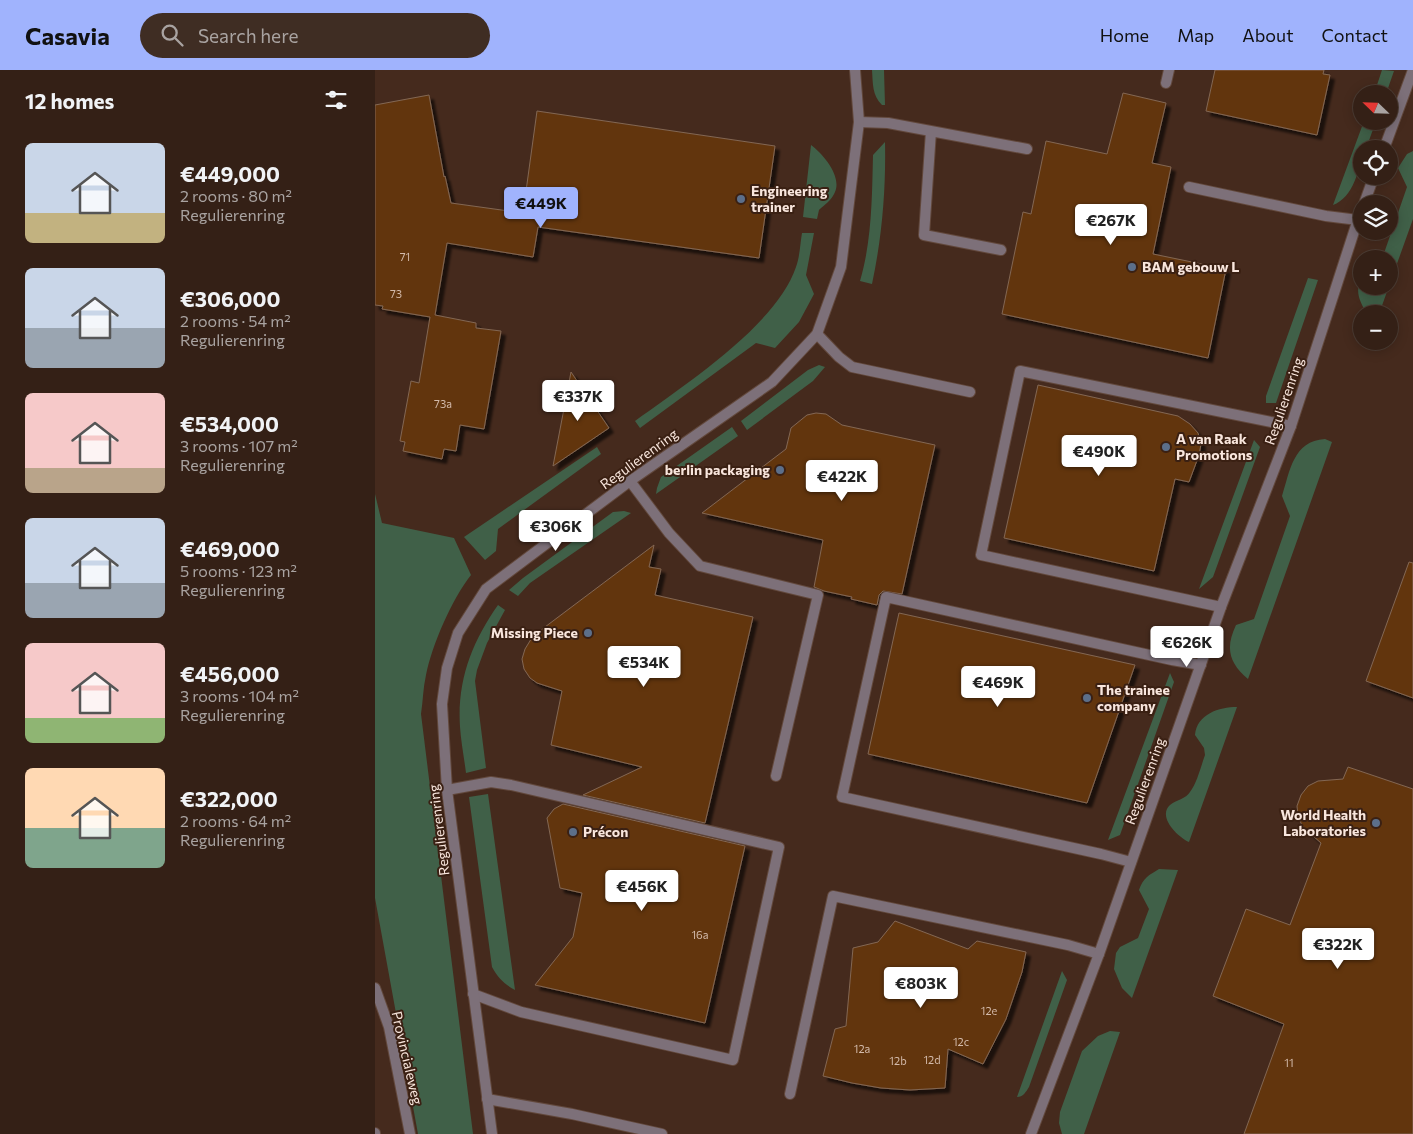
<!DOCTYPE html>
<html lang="en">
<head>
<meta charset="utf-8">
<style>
	:root { --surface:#342016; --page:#3f2d23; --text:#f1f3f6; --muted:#a9a3a1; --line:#4e3e35; --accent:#a0b3fd }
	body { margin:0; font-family:Commissioner,sans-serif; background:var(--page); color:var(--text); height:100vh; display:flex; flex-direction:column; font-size:19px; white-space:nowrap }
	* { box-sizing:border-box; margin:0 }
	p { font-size:16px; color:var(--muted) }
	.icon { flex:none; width:28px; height:28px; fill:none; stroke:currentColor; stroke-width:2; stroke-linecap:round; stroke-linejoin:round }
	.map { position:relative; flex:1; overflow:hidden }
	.details { display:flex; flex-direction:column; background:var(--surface); width:375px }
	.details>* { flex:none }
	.needle { width:32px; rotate:293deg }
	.fabs { position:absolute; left:978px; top:15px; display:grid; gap:10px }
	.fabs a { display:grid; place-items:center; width:45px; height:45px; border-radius:50%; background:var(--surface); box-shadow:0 2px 12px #0003,0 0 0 1px var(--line); font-size:25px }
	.price { position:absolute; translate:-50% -42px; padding:0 11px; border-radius:5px; background:#fff; color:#222; font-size:16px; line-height:32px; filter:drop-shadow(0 1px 2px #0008) }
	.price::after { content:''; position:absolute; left:50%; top:30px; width:15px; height:11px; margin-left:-8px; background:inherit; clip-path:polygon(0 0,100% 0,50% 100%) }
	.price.selected { background:var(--accent); color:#111 }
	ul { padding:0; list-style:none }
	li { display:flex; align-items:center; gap:15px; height:125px; padding:0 25px }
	li span { display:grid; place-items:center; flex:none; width:140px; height:100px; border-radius:8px; color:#555 }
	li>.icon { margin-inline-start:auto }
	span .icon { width:60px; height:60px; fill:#fffc; stroke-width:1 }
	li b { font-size:21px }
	h2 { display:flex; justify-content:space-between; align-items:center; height:60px; padding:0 25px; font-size:21px }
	header { display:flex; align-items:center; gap:30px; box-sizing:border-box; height:70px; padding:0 25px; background:var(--accent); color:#111 }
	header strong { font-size:24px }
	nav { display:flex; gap:28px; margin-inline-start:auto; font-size:18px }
	.search { width:350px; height:45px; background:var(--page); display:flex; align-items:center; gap:12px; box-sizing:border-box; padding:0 18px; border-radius:28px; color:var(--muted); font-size:19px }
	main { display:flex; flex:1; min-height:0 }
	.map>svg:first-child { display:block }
	.green { fill:#406048 }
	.building { fill:#623610; stroke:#836753; filter:url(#shadow) }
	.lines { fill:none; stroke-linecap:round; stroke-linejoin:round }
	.service-casing { stroke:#62483c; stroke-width:12 }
	.minor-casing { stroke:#62483c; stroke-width:12 }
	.tertiary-casing { stroke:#62483c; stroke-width:12 }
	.service { stroke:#7d7079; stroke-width:10 }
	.minor { stroke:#7d7079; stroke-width:10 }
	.tertiary { stroke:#7d7079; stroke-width:10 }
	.service-dot { fill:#5c6f8a; stroke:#3a2013; stroke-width:2 }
	.labels { text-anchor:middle; stroke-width:4; stroke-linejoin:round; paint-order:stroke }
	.number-label { font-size:11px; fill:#d3baaa }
	.poi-label { font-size:14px; font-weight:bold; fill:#f9e6dd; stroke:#3a2013; text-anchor:start }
	.street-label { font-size:14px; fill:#f9e6dd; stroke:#3a2013 }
</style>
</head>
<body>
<header>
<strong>Casavia</strong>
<div class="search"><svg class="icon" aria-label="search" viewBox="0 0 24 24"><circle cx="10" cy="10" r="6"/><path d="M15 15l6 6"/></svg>Search here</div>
<nav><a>Home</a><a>Map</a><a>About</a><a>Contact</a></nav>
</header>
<main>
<section class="details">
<h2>12 homes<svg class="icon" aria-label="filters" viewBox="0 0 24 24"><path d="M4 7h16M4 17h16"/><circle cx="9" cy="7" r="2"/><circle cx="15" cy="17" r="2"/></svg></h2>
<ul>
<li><span style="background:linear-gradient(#c9d6e8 70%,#c2b280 0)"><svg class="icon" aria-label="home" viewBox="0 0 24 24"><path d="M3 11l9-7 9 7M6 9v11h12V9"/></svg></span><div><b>€449,000</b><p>2 rooms · 80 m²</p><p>Regulierenring</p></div></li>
<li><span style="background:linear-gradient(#c9d6e8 60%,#9aa5b1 0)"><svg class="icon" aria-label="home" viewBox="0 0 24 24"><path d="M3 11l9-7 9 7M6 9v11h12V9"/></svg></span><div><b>€306,000</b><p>2 rooms · 54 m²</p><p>Regulierenring</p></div></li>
<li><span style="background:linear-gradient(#f6c9c9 75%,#b9a48a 0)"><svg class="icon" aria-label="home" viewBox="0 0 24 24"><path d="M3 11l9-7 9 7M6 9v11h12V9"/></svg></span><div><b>€534,000</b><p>3 rooms · 107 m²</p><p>Regulierenring</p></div></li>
<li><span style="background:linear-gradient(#c9d6e8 65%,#9aa5b1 0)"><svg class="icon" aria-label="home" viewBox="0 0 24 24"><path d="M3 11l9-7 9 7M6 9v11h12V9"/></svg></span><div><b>€469,000</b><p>5 rooms · 123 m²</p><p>Regulierenring</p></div></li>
<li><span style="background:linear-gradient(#f6c9c9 75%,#8fb573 0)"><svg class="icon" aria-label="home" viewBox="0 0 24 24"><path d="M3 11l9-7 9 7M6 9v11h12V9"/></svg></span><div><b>€456,000</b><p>3 rooms · 104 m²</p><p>Regulierenring</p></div></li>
<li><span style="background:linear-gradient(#ffd9b3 60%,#7fa58c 0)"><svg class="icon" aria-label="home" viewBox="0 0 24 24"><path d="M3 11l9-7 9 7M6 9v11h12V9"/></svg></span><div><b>€322,000</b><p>2 rooms · 64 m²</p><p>Regulierenring</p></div></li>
</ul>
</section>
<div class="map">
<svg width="1038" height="1064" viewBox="0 0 1038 1064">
	<defs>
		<filter id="shadow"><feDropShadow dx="4.5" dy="4.5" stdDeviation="1" flood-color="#0009"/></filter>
	</defs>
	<rect width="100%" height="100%" fill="#452a1d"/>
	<path class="green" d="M497,0H509L510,35H507C497,25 498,14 497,0Z
		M1007,0L1019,1L1011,24H999Z
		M989,51H1001L991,79H986C986,98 978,128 958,135Z
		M510,72C511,120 507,167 497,214L485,211C497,170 497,127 498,85Z
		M436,75C448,84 467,106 460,122C457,130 449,135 444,140L442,149L428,147Z
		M1038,81V149L1004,244H992C984,230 980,222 986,207V216H1014V189H1007L1032,117L1023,98L1032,84Z
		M427,163H439L431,205L439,224L424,252L400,278L381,273L265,358L260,351C309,315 401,256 421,197C425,186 425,174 427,163Z
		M933,208L943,210L901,333H891V326Z
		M444,295L450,297L438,311L372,360L366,351L433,300Z
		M357,357L363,366L281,424L282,418L286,407Z
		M950,369L957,372L873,609C854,593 850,578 861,555L879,549L915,446L907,426C915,401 918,371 950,369Z
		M879,370L885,377L838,507L824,519Z
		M222,377L226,384L123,459L121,481L110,490L89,467Z
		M0,424L7,453L79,468L96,505C77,529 57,575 51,605C48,618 48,631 46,644L98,1064H43L0,828Z
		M249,441L256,443L155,513L143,526L134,520L148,508L238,442Z
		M123,535L130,540L112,573L102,600L100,611L111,698L91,703C89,687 86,672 85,657C82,610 97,572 123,535Z
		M795,603L799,612L745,765L733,770Z
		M862,637L814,772C803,767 782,747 795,735C801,730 811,729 815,722C822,713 826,696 830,685L829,678L820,665C822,644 844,637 862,637Z
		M113,724L140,920C129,914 123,908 117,897L94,727Z
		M784,799L803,800L757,928L747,918L739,899L741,883L745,877L763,868L774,839L764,820C768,808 774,805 784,799Z
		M687,901L692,910L654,1017C651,1022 648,1027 642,1027Z
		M735,961L745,962L709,1064H687L684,1053L685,1042L707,981L723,966Z"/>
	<path class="building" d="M840,0H949L948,4L955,5L942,65L831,41Z
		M748,23L791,33L777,93L796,97L778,184L851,199L833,288L627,244L648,142L656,144L671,71L732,84Z
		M54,25L69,107L70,106L76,133L148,143L162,41L400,76L384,188L163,157L158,187L72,173L60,245L101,253V258L126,261L109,359L85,355L81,381L69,379L67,389L28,381L30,372L25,371L36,311L44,313L55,247L7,239L8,236L0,235V35Z
		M196,302L234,358L178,396Z
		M663,315L803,346L815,354L823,363L826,374L824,385L814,412L800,409L779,501L629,468Z
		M441,343L451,344L467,355L560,375L527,524L508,521L504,525L502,535L476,529L477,527L449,521L439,517L448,470L327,443L411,379L416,358L432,345Z
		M279,475L274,497L286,499L280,525L378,547L330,753L208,725L267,697L176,675L187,621L162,613L155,608L149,599L147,589L150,579L158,566Z
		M1034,492L1038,493V628L991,611Z
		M524,543L760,595L712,733L493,684Z
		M973,697L1038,719V1064H869L909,954L838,926L871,839L915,855L946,773L928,757L923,747L922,736L926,725L933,716L943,711L968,709Z
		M188,734L370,776L330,953L160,915L198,867L207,823L185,818L172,748L179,739Z
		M520,851L593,879L602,871L651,882L647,902L631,949L608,994L573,979L570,1018L535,1020L506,1018L477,1013L448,1006L460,959L471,956L478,878L503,872Z"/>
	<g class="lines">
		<g class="service-casing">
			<path id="service" d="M791,13L794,0
				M484,52L513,53L652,79
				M556,61L549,165L626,180
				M814,117L951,146L983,150
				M442,264L464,287L477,297L595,322
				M255,411L294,463L325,496L443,525L401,706
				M846,537L606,485L645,301L916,356
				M72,720L116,712L136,715L404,777L358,990L146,942L98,924
				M756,792L726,784L467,727L511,527L797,590L826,595
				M415,1024L458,826L693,875L724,884
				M112,1029L197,1044L287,1064"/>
		</g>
		<g class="minor-casing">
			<path id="minor" d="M1009,79L1038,0
				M989,134L999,106
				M117,1064L72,720L67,634L72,598L83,563L111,519L255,411L397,312L442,264L466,197L484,52L480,0
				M656,1064L724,884L846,537L916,356L986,140"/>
		</g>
		<g class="tertiary-casing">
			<path id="tertiary" d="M0,918L14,957L35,1064
				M0,1063V1064"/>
		</g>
		<use href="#service" class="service"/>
		<use href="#minor" class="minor"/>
		<use href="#tertiary" class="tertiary"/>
	</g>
	<g class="service-dot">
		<circle cx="366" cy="129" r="5"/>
		<circle cx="757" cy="197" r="5"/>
		<circle cx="791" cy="377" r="5"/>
		<circle cx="405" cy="400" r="5"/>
		<circle cx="213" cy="563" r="5"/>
		<circle cx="712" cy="628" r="5"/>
		<circle cx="1001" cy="753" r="5"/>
		<circle cx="198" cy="762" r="5"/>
	</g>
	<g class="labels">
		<g class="number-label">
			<text x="30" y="191">71</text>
			<text x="21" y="228">73</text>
			<text x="68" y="338">73a</text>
			<text x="325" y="869">16a</text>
			<text x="614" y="945">12e</text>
			<text x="586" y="976">12c</text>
			<text x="487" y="983">12a</text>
			<text x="557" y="994">12d</text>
			<text x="523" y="995">12b</text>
			<text x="914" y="997">11</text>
		</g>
		<g class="poi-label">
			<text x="376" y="126">Engineering<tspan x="376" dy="16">trainer</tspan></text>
			<text x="767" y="202">BAM gebouw L</text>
			<text x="801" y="374">A van Raak<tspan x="801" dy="16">Promotions</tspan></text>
			<text x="395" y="405" text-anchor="end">berlin packaging</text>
			<text x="203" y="568" text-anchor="end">Missing Piece</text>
			<text x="722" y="625">The trainee<tspan x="722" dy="16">company</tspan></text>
			<text x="991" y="750" text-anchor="end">World Health<tspan x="991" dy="16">Laboratories</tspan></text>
			<text x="208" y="767">Précon</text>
		</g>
		<g class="street-label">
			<text transform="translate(909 331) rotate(-71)" y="5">Regulierenring</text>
			<text transform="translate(264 389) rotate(-36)" y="5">Regulierenring</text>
			<text transform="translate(770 711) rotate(-70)" y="5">Regulierenring</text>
			<text transform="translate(64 760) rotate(-97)" y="5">Regulierenring</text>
			<text transform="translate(32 988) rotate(77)" y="5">Provincialeweg</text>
		</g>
	</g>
</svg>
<div class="fabs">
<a><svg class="needle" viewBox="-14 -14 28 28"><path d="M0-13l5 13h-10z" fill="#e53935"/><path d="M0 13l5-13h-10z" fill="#a9a3a1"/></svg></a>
<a><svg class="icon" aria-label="locate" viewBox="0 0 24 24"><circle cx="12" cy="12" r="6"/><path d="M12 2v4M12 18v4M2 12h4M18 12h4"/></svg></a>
<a><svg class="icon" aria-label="layers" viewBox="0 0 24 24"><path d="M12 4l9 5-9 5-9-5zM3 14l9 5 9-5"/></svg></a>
<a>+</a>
<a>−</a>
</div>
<b class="price selected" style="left:166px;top:159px">€449K</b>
<b class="price" style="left:736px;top:176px">€267K</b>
<b class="price" style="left:203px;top:352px">€337K</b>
<b class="price" style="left:724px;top:407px">€490K</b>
<b class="price" style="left:467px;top:432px">€422K</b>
<b class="price" style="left:181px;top:482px">€306K</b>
<b class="price" style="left:812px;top:598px">€626K</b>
<b class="price" style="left:269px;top:618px">€534K</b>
<b class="price" style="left:623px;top:638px">€469K</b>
<b class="price" style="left:267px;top:842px">€456K</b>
<b class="price" style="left:963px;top:900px">€322K</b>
<b class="price" style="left:546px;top:939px">€803K</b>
</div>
</main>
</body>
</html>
